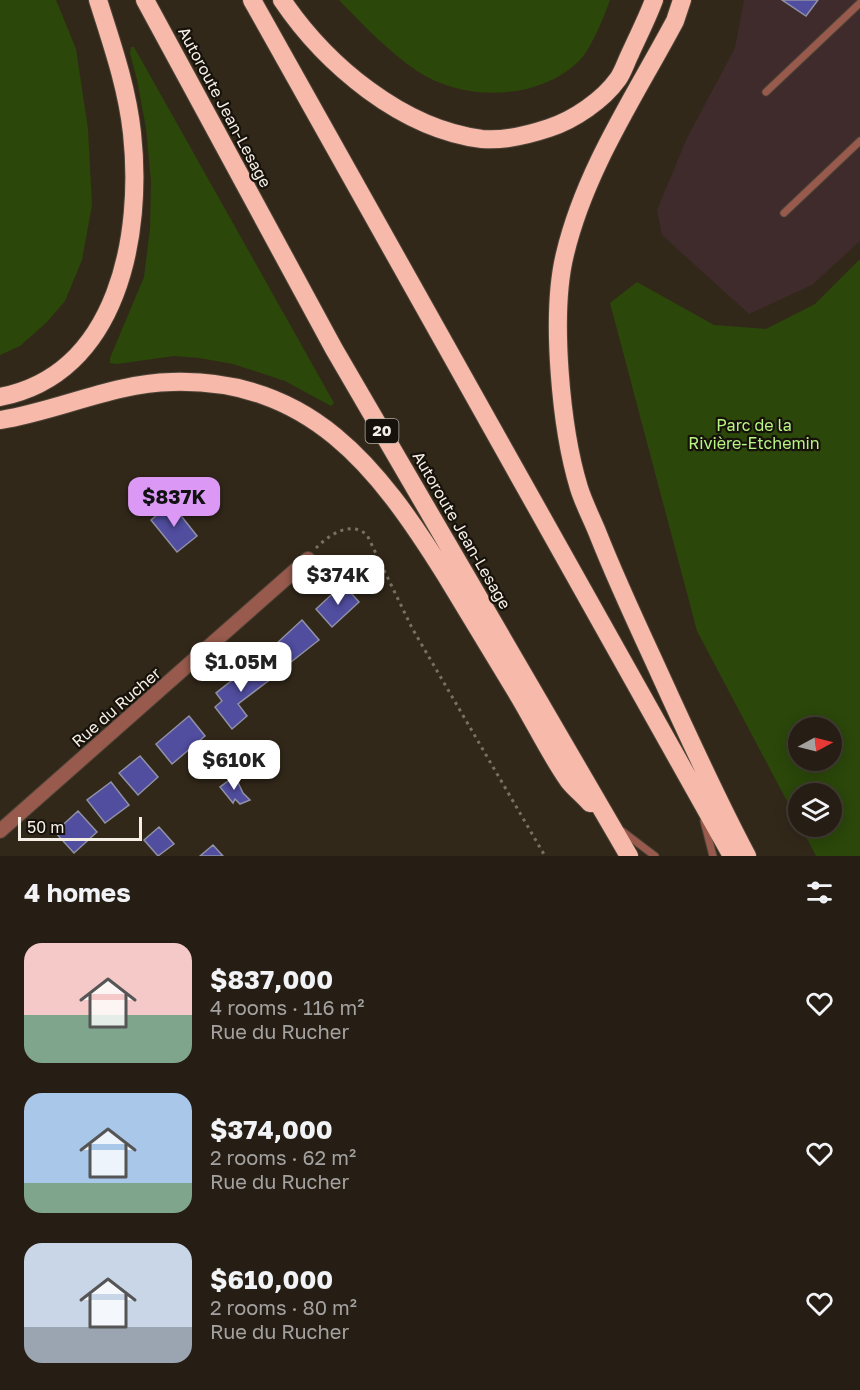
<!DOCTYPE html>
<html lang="en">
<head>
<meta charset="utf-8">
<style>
	:root { --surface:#261e14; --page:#322b22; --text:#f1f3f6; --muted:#a4a2a0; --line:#423c34; --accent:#db99f5 }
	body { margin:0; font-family:"Golos Text",sans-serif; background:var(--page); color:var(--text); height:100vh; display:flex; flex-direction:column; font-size:22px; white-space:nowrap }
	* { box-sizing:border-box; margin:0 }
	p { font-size:20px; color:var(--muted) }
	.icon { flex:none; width:33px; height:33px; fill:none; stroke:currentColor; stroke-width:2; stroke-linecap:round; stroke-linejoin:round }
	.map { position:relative; height:856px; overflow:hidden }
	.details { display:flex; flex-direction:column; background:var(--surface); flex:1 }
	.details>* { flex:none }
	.needle { width:39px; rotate:83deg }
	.buttons { position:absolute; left:788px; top:717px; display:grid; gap:12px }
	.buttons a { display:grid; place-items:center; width:54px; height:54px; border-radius:50%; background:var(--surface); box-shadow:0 3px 15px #0003,0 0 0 2px var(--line); font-size:30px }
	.scale { position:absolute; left:18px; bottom:15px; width:124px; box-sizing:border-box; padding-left:6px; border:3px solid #f6efe6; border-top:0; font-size:16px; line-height:21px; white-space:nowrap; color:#f6efe6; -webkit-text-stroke:4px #16120b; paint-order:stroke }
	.price { position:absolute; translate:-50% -51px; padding:0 14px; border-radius:12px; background:#fff; color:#222; font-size:20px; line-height:39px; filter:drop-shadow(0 2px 3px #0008) }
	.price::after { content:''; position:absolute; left:50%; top:36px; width:18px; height:14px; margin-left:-9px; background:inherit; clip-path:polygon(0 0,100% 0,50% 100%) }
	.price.active { background:var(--accent); color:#111 }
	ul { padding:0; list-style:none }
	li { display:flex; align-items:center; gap:18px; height:150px; padding:0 24px }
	li span { display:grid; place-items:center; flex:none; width:168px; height:120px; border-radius:18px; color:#555 }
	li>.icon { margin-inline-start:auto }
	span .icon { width:72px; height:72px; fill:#fffc; stroke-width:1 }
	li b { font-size:26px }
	h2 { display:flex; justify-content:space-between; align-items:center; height:72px; padding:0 24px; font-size:26px }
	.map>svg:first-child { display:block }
	.industrial { fill:#3f2b2b }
	.green { fill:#2b470a; fill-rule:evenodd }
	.building { fill:#514d9f; stroke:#9091a5; stroke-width:1.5 }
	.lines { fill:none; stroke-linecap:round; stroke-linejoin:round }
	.lane-casing { stroke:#4d4437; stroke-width:9 }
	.street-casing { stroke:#4d4437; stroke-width:16 }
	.highway-casing { stroke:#4d4437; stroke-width:20 }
	.path { stroke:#797063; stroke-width:3; stroke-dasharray:3 4.5; stroke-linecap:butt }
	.lane { stroke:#975a4c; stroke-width:7 }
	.street { stroke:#975a4c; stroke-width:14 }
	.highway { stroke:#f6b9aa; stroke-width:18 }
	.labels { text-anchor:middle; stroke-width:4.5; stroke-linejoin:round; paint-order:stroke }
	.shield { fill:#16120b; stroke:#b3ada4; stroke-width:1.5 }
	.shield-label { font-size:15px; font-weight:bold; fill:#f6efe6 }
	.street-label { font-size:16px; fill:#f6efe6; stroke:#16120b }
	.park-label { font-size:16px; fill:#b8f582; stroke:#16120b }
</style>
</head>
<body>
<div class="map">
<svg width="860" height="856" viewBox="0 0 860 856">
	<rect width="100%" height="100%" fill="#32281a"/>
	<path class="industrial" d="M744,0H860V241L812,285L749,314L662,235L657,210L687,138L735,48Z"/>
	<path class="green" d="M0,0H56L76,49L88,129L92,205L82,260L65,301L47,322L20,346L0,355Z
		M339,0H610C605,15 590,51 579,61C538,101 464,102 417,71C388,51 363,25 339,0Z
		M131,47H134L334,403L331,406L285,381L233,364L199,358L174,356L117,364L110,363V358L144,277L150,229L151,182L146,128L137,80L130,53Z
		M860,259V856H816L801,827L831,826V794H798V822L697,631L610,303L637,282L714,325L766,329L815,304ZM798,728H831V760H798Z"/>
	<path class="building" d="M782,0H818L806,16Z
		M171,503L197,536L177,552L151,520Z
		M343,584L359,602L332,627L316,609Z
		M302,620L319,640L291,662L276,644Z
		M258,660L272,678L238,704L247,716L232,729L215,707L222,701L216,693Z
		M189,716L205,736L172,764L156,744Z
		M140,756L158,777L138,795L119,773Z
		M235,776L243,793L250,800L240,804L235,799L233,803L220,787Z
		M111,782L129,805L105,823L87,800Z
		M78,811L97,832L74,853L55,832Z
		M159,827L174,844L158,856L144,840Z
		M213,845L223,856H200Z"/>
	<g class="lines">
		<g class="lane-casing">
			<path id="lane" d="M766,92L860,3
				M784,213L860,141
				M704,821L713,856
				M622,831L655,856"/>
		</g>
		<g class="street-casing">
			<path id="street" d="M0,831L308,559"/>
		</g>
		<g class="highway-casing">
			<path id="highway" d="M145,0L334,349L629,856
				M252,0L732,856
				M282,0C326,65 402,129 482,139C504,141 528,135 549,128C574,120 603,100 618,79C623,72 626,62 630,54C638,36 647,19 654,0
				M682,0L675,21C635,96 585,170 565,254C550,315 561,429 579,488C584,504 592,519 598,534C615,577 634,618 653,659C683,725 713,792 747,856
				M0,397C119,374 143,234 132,133C127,87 112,44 98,0
				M0,420C58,411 113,383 172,382C310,378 378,467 445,574C470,615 495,656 520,698C536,725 550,754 568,780C574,788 583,795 590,803"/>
		</g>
		<path class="path" d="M316,548C329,535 350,520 367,535L412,628L545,856"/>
		<use href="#lane" class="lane"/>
		<use href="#street" class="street"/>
		<use href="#highway" class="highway"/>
	</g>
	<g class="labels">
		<rect class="shield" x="365.5" y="419" width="33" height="24" rx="4.5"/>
		<g class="shield-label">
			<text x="382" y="436">20</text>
		</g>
		<g class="street-label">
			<text transform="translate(225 107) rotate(62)" y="6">Autoroute Jean-Lesage</text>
			<text transform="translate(462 530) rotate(60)" y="6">Autoroute Jean-Lesage</text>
			<text transform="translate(116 707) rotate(-41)" y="6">Rue du Rucher</text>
		</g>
		<g class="park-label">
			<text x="754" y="431">Parc de la<tspan x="754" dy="18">Rivière-Etchemin</tspan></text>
		</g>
	</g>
</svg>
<div class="buttons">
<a><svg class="needle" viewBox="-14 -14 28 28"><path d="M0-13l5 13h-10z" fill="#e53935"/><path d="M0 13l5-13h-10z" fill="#a4a2a0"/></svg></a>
<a><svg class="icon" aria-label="layers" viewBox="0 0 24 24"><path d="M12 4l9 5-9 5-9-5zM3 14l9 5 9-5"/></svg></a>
</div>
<div class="scale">50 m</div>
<b class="price active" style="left:174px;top:528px">$837K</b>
<b class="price" style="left:338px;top:606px">$374K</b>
<b class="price" style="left:241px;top:693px">$1.05M</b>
<b class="price" style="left:234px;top:791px">$610K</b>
</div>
<section class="details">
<h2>4 homes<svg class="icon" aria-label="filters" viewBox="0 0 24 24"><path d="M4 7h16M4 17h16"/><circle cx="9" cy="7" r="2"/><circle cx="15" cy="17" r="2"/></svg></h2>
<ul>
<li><span style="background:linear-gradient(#f6c9c9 60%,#7fa58c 0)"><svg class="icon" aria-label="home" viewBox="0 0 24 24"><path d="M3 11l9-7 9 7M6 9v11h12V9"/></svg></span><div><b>$837,000</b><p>4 rooms · 116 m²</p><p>Rue du Rucher</p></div><svg class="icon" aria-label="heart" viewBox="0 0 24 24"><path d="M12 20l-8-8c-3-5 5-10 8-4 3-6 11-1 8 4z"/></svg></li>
<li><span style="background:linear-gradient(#a9c7e8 75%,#7fa58c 0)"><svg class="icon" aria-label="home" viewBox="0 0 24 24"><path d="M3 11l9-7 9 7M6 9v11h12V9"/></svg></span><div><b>$374,000</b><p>2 rooms · 62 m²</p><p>Rue du Rucher</p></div><svg class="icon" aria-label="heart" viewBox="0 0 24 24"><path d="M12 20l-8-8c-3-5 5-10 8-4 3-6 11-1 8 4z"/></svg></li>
<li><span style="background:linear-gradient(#c9d6e8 70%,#9aa5b1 0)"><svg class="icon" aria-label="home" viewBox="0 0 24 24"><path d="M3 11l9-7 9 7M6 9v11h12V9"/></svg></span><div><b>$610,000</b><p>2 rooms · 80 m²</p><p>Rue du Rucher</p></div><svg class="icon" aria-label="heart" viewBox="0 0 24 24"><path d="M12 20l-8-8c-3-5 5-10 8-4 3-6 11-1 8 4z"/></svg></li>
</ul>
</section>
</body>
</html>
